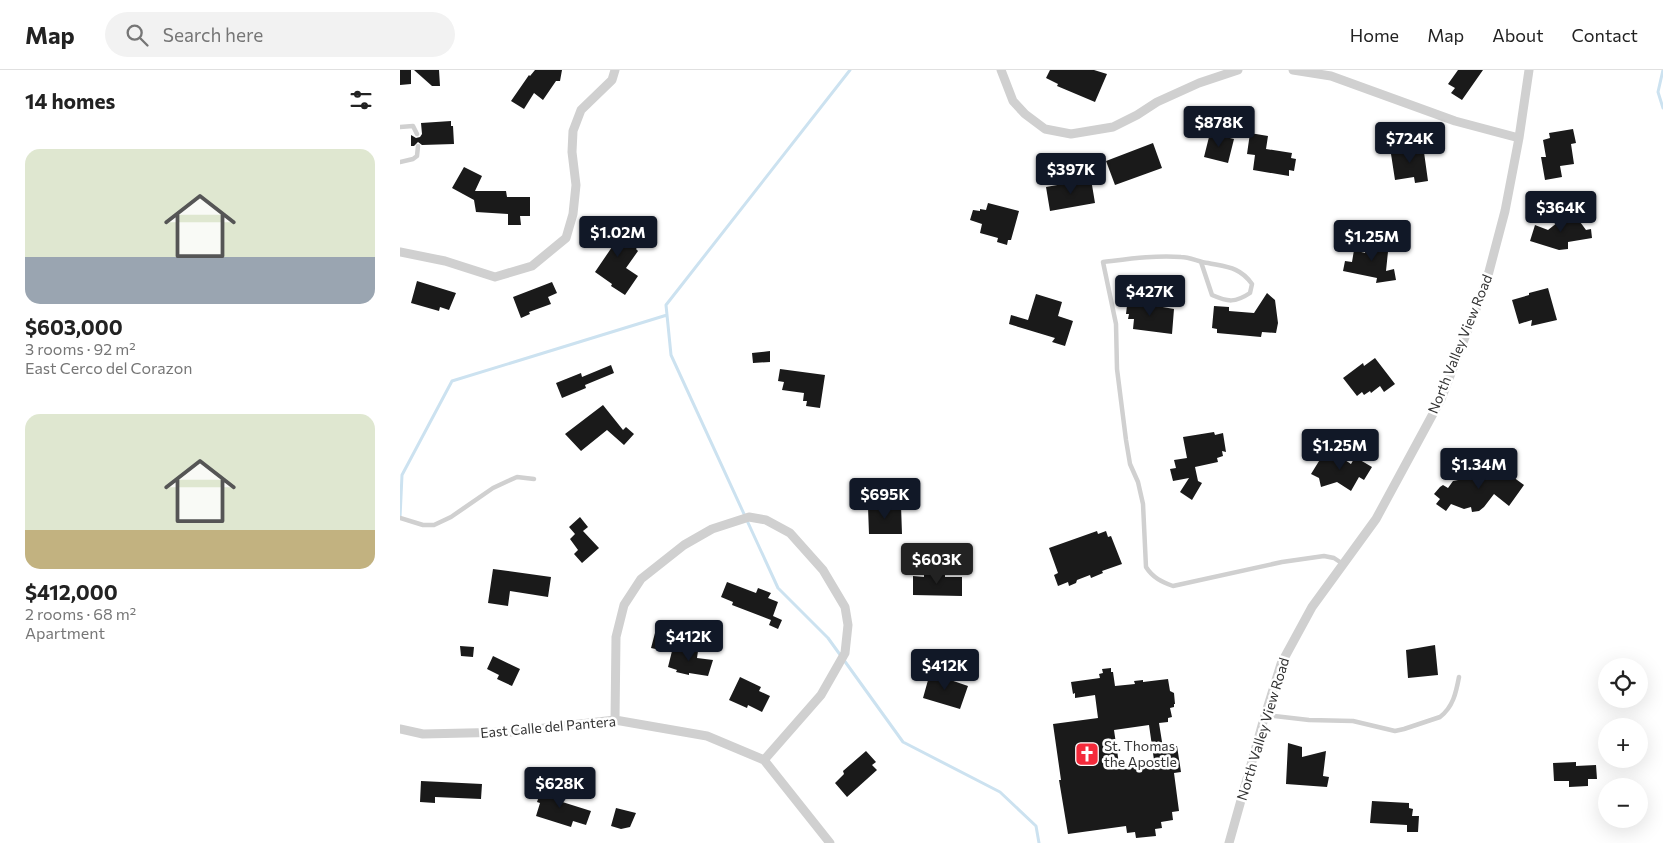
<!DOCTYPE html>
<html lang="en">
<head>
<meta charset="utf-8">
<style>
	:root { --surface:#fff; --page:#f2f2f2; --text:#222; --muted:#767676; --line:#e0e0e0; --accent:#111827 }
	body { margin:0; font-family:Commissioner,sans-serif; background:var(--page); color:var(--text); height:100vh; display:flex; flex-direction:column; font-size:19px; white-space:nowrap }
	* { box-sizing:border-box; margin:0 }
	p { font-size:16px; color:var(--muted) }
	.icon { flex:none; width:28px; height:28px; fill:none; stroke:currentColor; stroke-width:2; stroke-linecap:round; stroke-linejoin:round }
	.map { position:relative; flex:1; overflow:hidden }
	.sheet { display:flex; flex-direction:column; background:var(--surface); width:400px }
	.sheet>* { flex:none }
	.tools { position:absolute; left:1198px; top:588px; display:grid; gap:10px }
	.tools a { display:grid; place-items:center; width:50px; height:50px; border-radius:50%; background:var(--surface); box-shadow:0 5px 20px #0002; font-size:25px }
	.price { position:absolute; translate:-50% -42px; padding:0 11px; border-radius:5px; background:var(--accent); color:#fff; font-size:16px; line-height:32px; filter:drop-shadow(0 1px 2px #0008) }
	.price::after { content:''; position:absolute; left:50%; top:30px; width:15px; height:11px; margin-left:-8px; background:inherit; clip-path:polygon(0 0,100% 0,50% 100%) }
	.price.selected { background:#222; color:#fff }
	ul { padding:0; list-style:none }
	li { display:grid; align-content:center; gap:10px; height:265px; padding:0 25px }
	li span { display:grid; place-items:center; height:155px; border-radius:15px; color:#555 }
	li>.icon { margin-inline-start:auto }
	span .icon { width:90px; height:90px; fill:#fffc; stroke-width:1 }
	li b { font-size:21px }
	h2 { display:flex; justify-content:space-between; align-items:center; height:60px; padding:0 25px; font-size:21px }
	header { display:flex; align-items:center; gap:30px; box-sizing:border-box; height:70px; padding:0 25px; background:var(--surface); border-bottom:1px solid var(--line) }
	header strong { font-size:24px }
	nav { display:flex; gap:28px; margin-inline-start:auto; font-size:18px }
	.search { width:350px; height:45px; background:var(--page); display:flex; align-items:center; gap:12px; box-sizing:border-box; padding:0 18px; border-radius:28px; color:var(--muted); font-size:19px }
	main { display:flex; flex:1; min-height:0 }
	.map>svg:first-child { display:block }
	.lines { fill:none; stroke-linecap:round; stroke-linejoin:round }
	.stream { stroke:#cce2f0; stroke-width:3 }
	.building { fill:#1a1a1a; fill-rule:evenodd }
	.service { stroke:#d0d0d0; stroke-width:4.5 }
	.minor { stroke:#d0d0d0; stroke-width:9 }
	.labels { text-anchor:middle; stroke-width:5; stroke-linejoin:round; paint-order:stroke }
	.street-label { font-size:14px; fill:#333; stroke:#fff }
	.poi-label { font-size:14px; fill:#333; stroke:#fff; text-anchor:start }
</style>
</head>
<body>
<header>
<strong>Map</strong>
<div class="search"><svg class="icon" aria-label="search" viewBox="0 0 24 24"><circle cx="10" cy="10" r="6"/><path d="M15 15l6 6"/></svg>Search here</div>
<nav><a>Home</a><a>Map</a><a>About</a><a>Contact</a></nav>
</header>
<main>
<section class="sheet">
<h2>14 homes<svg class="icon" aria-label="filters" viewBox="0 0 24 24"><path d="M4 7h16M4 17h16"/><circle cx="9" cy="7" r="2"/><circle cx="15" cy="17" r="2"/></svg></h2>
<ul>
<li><span style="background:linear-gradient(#dfe7d0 70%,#9aa5b1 0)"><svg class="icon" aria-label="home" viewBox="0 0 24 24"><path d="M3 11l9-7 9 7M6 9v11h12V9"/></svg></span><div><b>$603,000</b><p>3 rooms · 92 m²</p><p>East Cerco del Corazon</p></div></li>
<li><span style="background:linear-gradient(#dfe7d0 75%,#c2b280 0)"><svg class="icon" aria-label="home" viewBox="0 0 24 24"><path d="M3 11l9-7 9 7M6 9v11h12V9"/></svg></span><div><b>$412,000</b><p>2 rooms · 68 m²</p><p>Apartment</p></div></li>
</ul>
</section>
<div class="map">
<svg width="1263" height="773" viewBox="0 0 1263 773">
	<rect width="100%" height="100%" fill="#fff"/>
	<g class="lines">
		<path class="stream" d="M450,0L266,235L271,285L378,518L428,568L503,672L600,722L636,756L639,773
			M1263,0L1258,22L1263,38
			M0,448L2,405L52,311L267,245"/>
	</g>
	<path class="building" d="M0,0H11V14L0,15Z
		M14,0H39L40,16H32Z
		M135,0H162L160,11H156L143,30L134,23L124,39L111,31L129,5L130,6Z
		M650,0H694L707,4L695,32L657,16L658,14L646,8Z
		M1058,0H1083L1062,30L1051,23L1055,18L1048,14Z
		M51,51V56H53L54,74L22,75L18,72L14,76H11V65L16,68L20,67L22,64L21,53Z
		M1173,59L1176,73L1171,74L1174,94L1160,96L1162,107L1145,110L1141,87H1146L1143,70L1150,68L1149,63Z
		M810,63L834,69L828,93L804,87Z
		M850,63L868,66L866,79L892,83L891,88L896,89L894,101L889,100V106L853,100L855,85L847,84Z
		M753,73L762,98L715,115L706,91Z
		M1023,75L1028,111L1015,113L1014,107L995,110L991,84L1005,82L1004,77Z
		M64,97L82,106L75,121H106L107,127H130V146H120L121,155H108V144L76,142L74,130L52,118Z
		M691,109L695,133L650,141L646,117Z
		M588,133L619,141L611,170H608L607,175L597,172L598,168L580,163L582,154L570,150L573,140L580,141V139L586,140Z
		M1172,141L1186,160L1191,159L1192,168L1168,172V179L1159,180L1130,171L1135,155L1148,160Z
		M201,152L222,168L227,161L242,171L236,179L238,181L226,198L238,206L225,225L211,216L212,214L195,202L212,177L193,163Z
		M967,169L989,172L986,201L994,199L996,210L976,213L977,208L943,201L945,191L952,192L954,180L965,183Z
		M17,211L56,223L49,240L40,237L39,241L11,233Z
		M152,212L157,223L148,227L151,234L129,242L130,244L121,248L113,227Z
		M1148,218L1157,250L1131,256L1132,250L1119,254L1112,230L1129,225V223Z
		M867,223L875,230L878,253L876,263L862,262L861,267L817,263V259L812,258L814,236L829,237V241L854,243Z
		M636,224L662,232L658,246L673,251L665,276L652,272L655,268L609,254L611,245L628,250Z
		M728,227L741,229L740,233L774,239L772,264L733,259L734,249H728L729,244H726Z
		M370,281V292L353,293L352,283Z
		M975,288L995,314L984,322L980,316L971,323L970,321L964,325L962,322L957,326L943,308L963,293L964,296Z
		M211,295L214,303L185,315L186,318L162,328L156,313L181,303L182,307Z
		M380,299L425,305L420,338L406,336L407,331H403L404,323L382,320L384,312L378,311Z
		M203,335L223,360L226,357L234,364L224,375L207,360L181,381L165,364Z
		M814,362L815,365L823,363L826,382L822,381L823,386L817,388L818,392L795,397L798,411L802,413L792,430L780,422L789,408L773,411L770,399L776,398L774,390L787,388L783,367Z
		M933,382L951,394L955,387L972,397L964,410L959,407L951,421L937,412L921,417L919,408L911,404L924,383L930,387Z
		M1090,390L1098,395L1094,399L1110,410L1113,407L1124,415L1109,436L1094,424L1084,437L1079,441L1072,442L1071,437L1064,439L1051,434L1046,441L1036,434L1040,429L1034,424L1040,417L1043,415L1048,418L1053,411L1058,410L1060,406H1066L1069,408L1079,404Z
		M501,435L502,464H469L468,437Z
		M180,447L188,457L183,461L199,478L182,493L174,484L178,480L170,469L175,464L169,457Z
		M697,461L698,464L706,461L708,467L711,466L722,494L702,501L703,503L691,508L690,505L677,510L676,513L669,516L668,512L658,516L654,505L658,503L649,478Z
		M93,499L151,507L148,527L110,521L108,536L88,533Z
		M524,503L545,504V507H562V526L513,525V506L524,507Z
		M327,512L356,523L358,518L371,523L368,528L378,532L373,546L382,550L378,559L369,555L371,550L332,535L333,532L321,527Z
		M255,563L272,567L269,582L251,578Z
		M1035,575L1038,605L1008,608L1006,580Z
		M60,576L74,577L73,587L61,586Z
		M273,577L298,581L297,588L313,590L308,606L289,603V605L276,602L277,600L268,597Z
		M93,586L120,599L112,616L97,609L99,605L87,599Z
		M711,598V602H713L715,616L735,614L734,611L743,610V612L768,609L770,621L774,623L775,634H774V637L770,638L772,647L768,648V652L759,653L763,678L777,676L781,702L774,703L779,741L772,742L773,750L761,752L762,758L755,759L756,766L736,768L735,762L727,763L726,756L668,764L659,710H661L653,654L698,648L695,625L675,628V623L673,624L671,612L700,608L699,604L703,603L702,599ZM749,655L754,690L719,694L714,660Z
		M530,603L568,616L560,639L523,628Z
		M340,607L361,617L359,621L370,626L362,642L348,635L347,638L329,630Z
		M888,673L902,677V687L926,681L923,706L929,707L927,717L886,714Z
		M466,681L476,692L472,695L477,700L447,727L435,713L444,704L443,701Z
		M1176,692V696L1196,695L1197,709H1188V716L1169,717V711H1154L1153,693Z
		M21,711L82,714L81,729L35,727V733L20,732Z
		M143,715L159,720L156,730L191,741L186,755L173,751L171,757L136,746L140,733L137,732Z
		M972,731L1009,733V738L1013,739L1012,746H1019L1018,762H1007V755L970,753Z
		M216,738L236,743L230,757L221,759L211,756Z"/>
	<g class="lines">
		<path class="service" d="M0,57L13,56L17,64
			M0,92L13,89L17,86L18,76
			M801,192L812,225C828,232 835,233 850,223L852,214C840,197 827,197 808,193C799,192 790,187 781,187C755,185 728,189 703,192L716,254L717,299L726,370L730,394L738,412L743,434L746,497C753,508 762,512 773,516L882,492L924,486L934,488L943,494
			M0,448L23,455H34L51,447L93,418L108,411L117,407L134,409
			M865,645L909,650L953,651L995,661L1004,659L1040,647C1053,637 1056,623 1059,607"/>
		<path class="minor" d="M601,0L613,31L625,44L645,59L671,64L713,57L737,45L757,32L799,13L838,0
			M893,0L931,6L1055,51L1119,68
			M0,182L45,191L95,207L132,196L166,168L173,144L176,115L172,82L173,61L181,40L212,10L215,0
			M215,650L216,567L224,535L241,509L284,475L312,459L349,447L366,450L390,463L423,500L445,537L448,555L445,583L421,625L364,690
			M0,659L23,664L110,662L215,650L307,666L364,690L430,773
			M829,773L863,652L881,594L912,537L976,449L1041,329L1086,213L1105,141L1119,68L1129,0"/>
	</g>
	<defs>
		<g id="church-square" transform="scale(1.25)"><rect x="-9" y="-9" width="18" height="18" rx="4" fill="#f42a3b" stroke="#fff"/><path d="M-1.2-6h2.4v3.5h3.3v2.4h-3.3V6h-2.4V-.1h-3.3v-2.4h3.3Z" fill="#fff"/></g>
	</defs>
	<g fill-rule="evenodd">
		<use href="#church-square" x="687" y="684"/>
	</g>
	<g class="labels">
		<g class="street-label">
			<text transform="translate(1060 274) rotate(-68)" y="5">North Valley View Road</text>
			<text transform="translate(148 657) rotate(-5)" y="5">East Calle del Pantera</text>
			<text transform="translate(863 659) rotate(-73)" y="5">North Valley View Road</text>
		</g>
		<g class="poi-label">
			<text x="704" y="681">St. Thomas<tspan x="704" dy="16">the Apostle</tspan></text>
		</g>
	</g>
</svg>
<div class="tools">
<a><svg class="icon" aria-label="locate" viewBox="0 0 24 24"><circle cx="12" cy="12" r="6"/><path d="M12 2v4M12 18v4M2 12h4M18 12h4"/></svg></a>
<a>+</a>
<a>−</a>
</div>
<b class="price" style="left:819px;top:78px">$878K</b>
<b class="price" style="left:1010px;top:94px">$724K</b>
<b class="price" style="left:671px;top:125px">$397K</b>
<b class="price" style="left:1161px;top:163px">$364K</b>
<b class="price" style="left:218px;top:188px">$1.02M</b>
<b class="price" style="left:972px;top:192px">$1.25M</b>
<b class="price" style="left:750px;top:247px">$427K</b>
<b class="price" style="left:940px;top:401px">$1.25M</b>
<b class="price" style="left:1079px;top:420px">$1.34M</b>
<b class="price" style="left:485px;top:450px">$695K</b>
<b class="price selected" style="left:537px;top:515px">$603K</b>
<b class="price" style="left:289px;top:592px">$412K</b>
<b class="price" style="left:545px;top:621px">$412K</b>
<b class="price" style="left:160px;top:739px">$628K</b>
</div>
</main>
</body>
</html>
